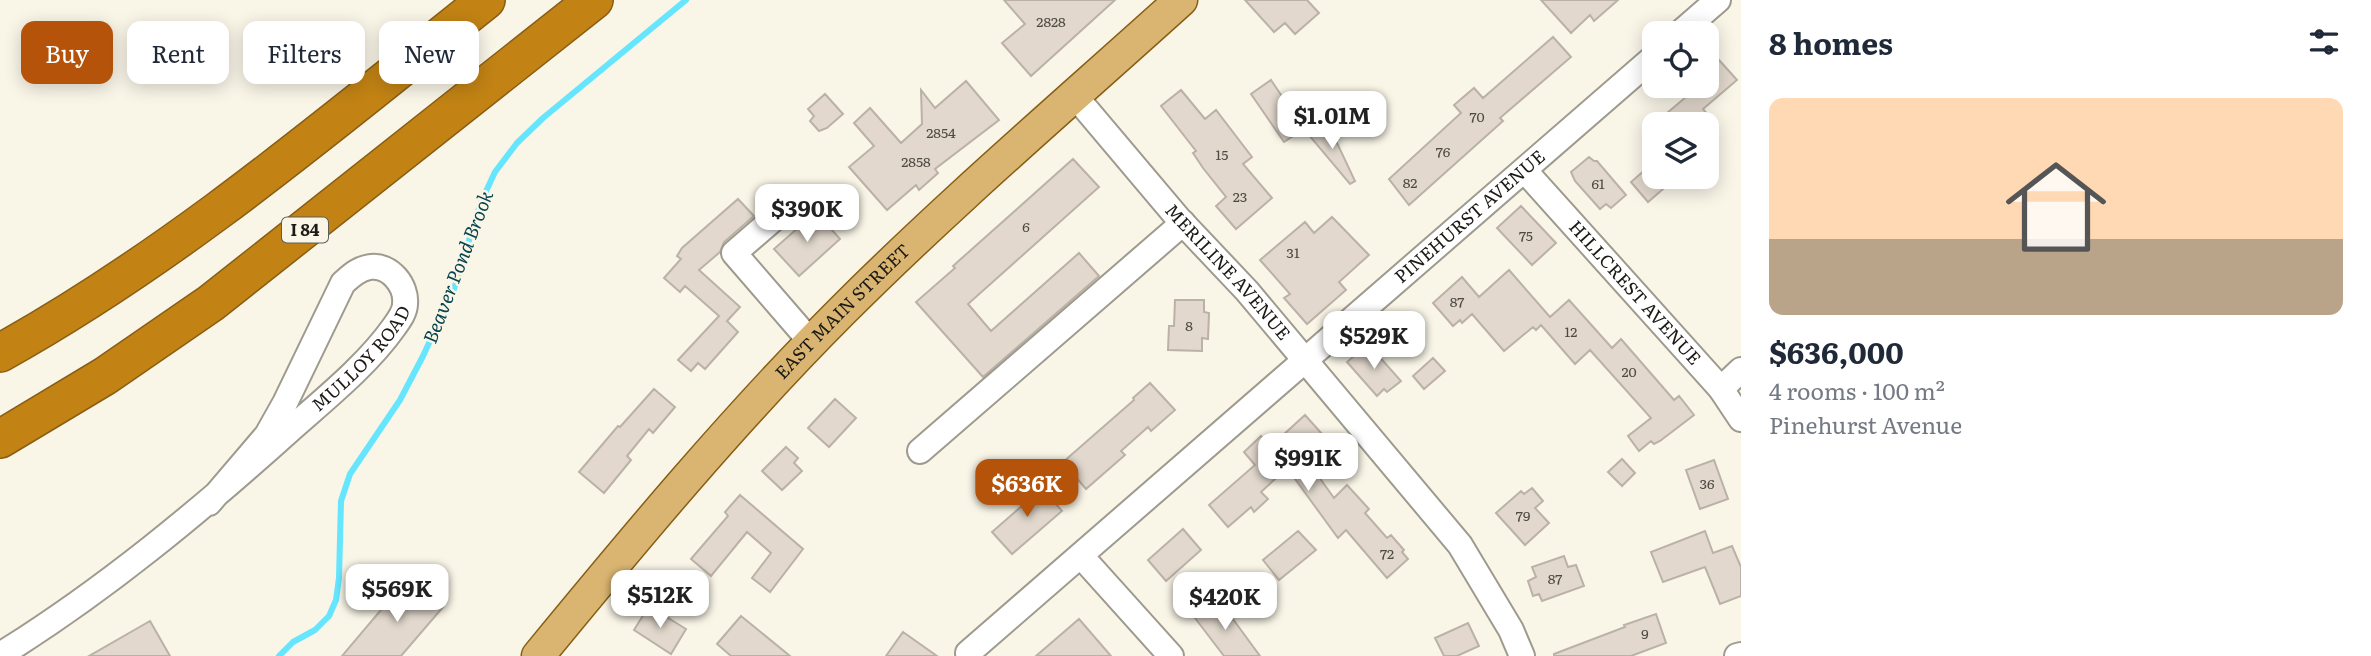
<!DOCTYPE html>
<html lang="en">
<head>
<meta charset="utf-8">
<style>
	:root { --surface:#fff; --page:#f2f2f3; --text:#1f2937; --muted:#747a83; --line:#e0e1e3; --accent:#b45309 }
	body { margin:0; font-family:Literata,serif; background:var(--page); color:var(--text); height:100vh; display:flex; flex-direction:column; font-size:26px; white-space:nowrap }
	* { box-sizing:border-box; margin:0 }
	p { font-size:23px; color:var(--muted) }
	.icon { flex:none; width:38px; height:38px; fill:none; stroke:currentColor; stroke-width:2; stroke-linecap:round; stroke-linejoin:round }
	.map { position:relative; flex:1; overflow:hidden }
	.sheet { display:flex; flex-direction:column; background:var(--surface); width:630px }
	.sheet>* { flex:none }
	.guide { position:absolute; left:21px; top:21px; width:665px; height:63px; display:flex; gap:14px }
	.fabs { position:absolute; left:1642px; top:21px; display:grid; gap:14px }
	.fabs a { display:grid; place-items:center; width:77px; height:77px; border-radius:14px; background:var(--surface); box-shadow:0 4px 18px #0003; font-size:35px }
	.price { position:absolute; translate:-50% -60px; padding:0 16px; border-radius:14px; background:#fff; color:#222; font-size:23px; line-height:46px; filter:drop-shadow(0 2px 4px #0008) }
	.price::after { content:''; position:absolute; left:50%; top:42px; width:21px; height:16px; margin-left:-10px; background:inherit; clip-path:polygon(0 0,100% 0,50% 100%) }
	.price.active { background:var(--accent); color:#fff }
	ul { padding:0; list-style:none }
	li { display:grid; align-content:center; gap:14px; height:371px; padding:0 28px }
	li+li { border-top:2px solid var(--line) }
	li span { display:grid; place-items:center; height:217px; border-radius:14px; color:#555 }
	li>.icon { margin-inline-start:auto }
	span .icon { width:126px; height:126px; fill:#fffc; stroke-width:1 }
	li b { font-size:30px }
	h2 { display:flex; justify-content:space-between; align-items:center; height:84px; padding:0 28px; font-size:30px }
	.chip { padding:0 24px; border-radius:14px; background:var(--surface); box-shadow:0 4px 18px #0003; font-size:24px; line-height:63px }
	.chip.active { background:var(--accent); color:#fff }
	main { display:flex; flex:1; min-height:0 }
	.map>svg:first-child { display:block }
	.lines { fill:none; stroke-linecap:round; stroke-linejoin:round }
	.stream { stroke:#65e5fe; stroke-width:6 }
	.building { fill:#e2d8cd; stroke:#bbb1a7; stroke-width:2 }
	.minor-casing { stroke:#9e9a8e; stroke-width:28 }
	.major-casing { stroke:#885e15; stroke-width:35 }
	.highway-casing { stroke:#885e15; stroke-width:40 }
	.minor { stroke:#fff; stroke-width:24 }
	.major { stroke:#dab572; stroke-width:32 }
	.highway { stroke:#c28314; stroke-width:37 }
	.labels { text-anchor:middle; stroke-width:5; stroke-linejoin:round; paint-order:stroke }
	.number-label { font-size:14px; fill:#4e4a44 }
	.shield { fill:#f9f5e7; stroke:#5e5c55; stroke-width:2 }
	.shield-label { font-size:16px; font-weight:bold; fill:#1c1a16 }
	.street-label { font-size:18px; fill:#1c1a16; stroke:#f9f5e7 }
	.water-label { font-size:19px; font-style:italic; fill:#08444f; stroke:#f9f5e7 }
</style>
</head>
<body>
<main>
<div class="map">
<svg width="1741" height="656" viewBox="0 0 1741 656">
	<rect width="100%" height="100%" fill="#f9f5e7"/>
	<g class="lines">
		<path class="stream" d="M279,656L293,642L315,630L329,616L336,600L339,578L341,501L350,474L400,400L423,356L454,289L481,202L495,172L517,143L543,118L686,0"/>
	</g>
	<path class="building" d="M1004,0H1115L1031,76L1002,43L1025,24Z
		M1245,0H1307L1319,13L1295,34L1285,23L1274,32Z
		M1541,0H1618L1594,21L1590,15L1571,33Z
		M1553,37L1571,57L1500,118L1503,121L1409,205L1389,179L1461,113L1454,105L1474,88L1483,98Z
		M1719,60L1737,80L1703,109L1708,115L1697,124H1654L1699,86H1706V71Z
		M1271,80L1304,129L1284,142L1251,94Z
		M966,81L999,120L935,169L938,173L919,190L916,185L887,210L849,167L874,146L854,123L870,108L901,143L922,124L921,90L935,108Z
		M1181,90L1205,119L1216,110L1252,157L1243,164L1272,198L1236,229L1216,206L1226,197L1203,168L1193,153L1196,151L1161,106Z
		M825,94L843,114L827,128L819,131L810,121L814,116L808,109Z
		M1321,124L1337,143L1355,181L1350,184L1308,134Z
		M1589,157L1594,161H1597L1626,195L1611,208L1606,204L1600,209L1575,181L1571,172Z
		M1073,159L1099,187L968,304L991,331L1079,253L1099,276L983,377L916,302L955,268L953,266Z
		M1654,162V177H1677L1648,202L1631,182Z
		M738,199L754,216L724,242L720,252L699,270L740,307L727,321L738,332L705,369L698,363L691,371L678,360L719,316L685,286L680,292L664,278L681,259L677,256L682,248Z
		M1521,206L1556,243L1532,265L1497,228Z
		M816,212L840,239L799,276L774,249Z
		M1332,217L1369,255L1339,282L1346,290L1307,324L1284,298L1290,294L1260,260L1305,222L1314,233Z
		M1509,270L1550,317L1569,300L1612,348L1621,339L1674,400L1679,396L1694,415L1660,441L1654,444L1651,441L1639,451L1628,436L1651,418L1590,350L1575,364L1541,325L1536,330L1533,327L1504,351L1472,314L1462,323L1460,320L1453,326L1433,303L1462,277L1479,297Z
		M1175,300H1204V312L1209,313L1208,339L1202,338V351L1168,350L1169,326H1174Z
		M1368,344L1401,381L1387,392L1384,389L1377,396L1347,362Z
		M1433,358L1445,371L1424,389L1413,376Z
		M1150,383L1175,410L1151,431L1148,427L1121,451L1125,455L1086,489L1063,462L1134,400L1133,398Z
		M654,389L675,407L653,433L649,429L627,456L631,460L604,493L579,472L618,426L620,427Z
		M835,399L856,418L829,447L808,428Z
		M1305,415L1331,444L1309,463L1334,498L1347,485L1369,509L1365,513L1387,538L1391,535L1404,550L1402,552L1408,559L1387,578L1346,530L1338,538L1287,468L1261,492L1268,499L1254,512L1251,507L1228,527L1209,505L1255,465L1244,452L1261,436L1271,446Z
		M786,447L798,458L794,463L802,471L782,490L762,471Z
		M1622,459L1635,473L1622,486L1608,472Z
		M1714,460L1728,499L1700,509L1686,470Z
		M1030,485L1036,493L1042,488L1062,511L1012,554L992,532L1023,505L1016,498Z
		M1532,488L1543,501L1535,508L1549,523L1525,545L1496,513L1521,491L1524,494Z
		M740,495L803,549L770,592L752,578L771,553L747,532L711,576L691,559L728,516L725,512Z
		M1183,529L1201,550L1166,581L1148,560Z
		M1298,531L1316,550L1279,580L1263,560Z
		M1705,531L1713,553L1732,546L1741,567V596L1720,604L1705,567L1663,582L1651,552Z
		M1564,556L1568,567L1576,565L1584,586L1542,601L1539,594L1533,596L1528,581L1536,577L1532,567Z
		M408,578L443,607L401,656H342Z
		M1219,600L1260,656H1224L1195,618Z
		M649,606L686,629L671,654L634,630Z
		M1656,614L1666,643L1631,656H1554V654L1625,627L1624,625Z
		M741,616L790,656H731L717,644Z
		M1079,619L1111,656H1036Z
		M150,621L170,656H89Z
		M1468,623L1479,646L1457,656H1444L1435,638Z
		M903,632L937,656H886Z"/>
	<g class="lines">
		<g class="minor-casing">
			<g id="minor">
				<path d="M1680,33L1718,0"/>
				<path id="s1" d="M1075,96L1178,218L1247,291L1460,545L1511,630L1522,656"/>
				<path id="s2" d="M1525,171L1721,389L1741,419"/>
				<path d="M784,210L734,253L811,342"/>
				<path d="M1721,389L1741,370"/>
				<path d="M920,451L1183,223"/>
				<path d="M1081,556L1171,656"/>
				<path id="s3" d="M968,653L1654,57"/>
				<path id="s4" d="M0,655C105,590 201,510 292,428C326,398 368,364 394,327C399,320 405,312 405,304C407,286 390,264 370,267C358,269 351,276 343,283L285,403L267,435L209,503"/>
				<path d="M1737,656L1741,655"/>
			</g>
		</g>
		<g class="major-casing">
			<g id="major">
				<path id="s5" d="M538,656C635,538 734,419 842,311C950,203 1067,103 1181,0"/>
			</g>
		</g>
		<g class="highway-casing">
			<path id="highway" d="M0,353C176,255 329,125 486,0
				M0,439L105,376L211,303L594,0"/>
		</g>
		<use href="#minor" class="minor"/>
		<use href="#major" class="major"/>
		<use href="#highway" class="highway"/>
	</g>
	<g class="labels">
		<g class="number-label">
			<text x="1051" y="27">2828</text>
			<text x="1477" y="122">70</text>
			<text x="941" y="138">2854</text>
			<text x="1443" y="157">76</text>
			<text x="1222" y="160">15</text>
			<text x="916" y="167">2858</text>
			<text x="1410" y="188">82</text>
			<text x="1598" y="189">61</text>
			<text x="1240" y="202">23</text>
			<text x="1026" y="232">6</text>
			<text x="1526" y="241">75</text>
			<text x="1293" y="258">31</text>
			<text x="1457" y="307">87</text>
			<text x="1189" y="331">8</text>
			<text x="1571" y="337">12</text>
			<text x="1629" y="377">20</text>
			<text x="1707" y="489">36</text>
			<text x="1523" y="521">79</text>
			<text x="1387" y="559">72</text>
			<text x="1555" y="584">87</text>
			<text x="1645" y="639">9</text>
		</g>
		<rect class="shield" x="282" y="217.5" width="46" height="25" rx="5"/>
		<g class="shield-label">
			<text x="305" y="236">I 84</text>
		</g>
		<g class="street-label">
			<text dy="6" stroke="none"><textPath href="#s3" startOffset="665">PINEHURST AVENUE</textPath></text>
			<text dy="6" stroke="none"><textPath href="#s1" startOffset="233">MERILINE AVENUE</textPath></text>
			<text dy="6" stroke="none"><textPath href="#s2" startOffset="164">HILLCREST AVENUE</textPath></text>
			<text dy="6" stroke="none"><textPath href="#s5" startOffset="460">EAST MAIN STREET</textPath></text>
			<text dy="6" stroke="none"><textPath href="#s4" startOffset="469">MULLOY ROAD</textPath></text>
		</g>
		<g class="water-label">
			<text transform="translate(458 267) rotate(-69)" y="7">Beaver Pond Brook</text>
		</g>
	</g>
</svg>
<div class="fabs">
<a><svg class="icon" aria-label="locate" viewBox="0 0 24 24"><circle cx="12" cy="12" r="6"/><path d="M12 2v4M12 18v4M2 12h4M18 12h4"/></svg></a>
<a><svg class="icon" aria-label="layers" viewBox="0 0 24 24"><path d="M12 4l9 5-9 5-9-5zM3 14l9 5 9-5"/></svg></a>
</div>
<b class="price" style="left:1332px;top:151px">$1.01M</b>
<b class="price" style="left:807px;top:244px">$390K</b>
<b class="price" style="left:1374px;top:371px">$529K</b>
<b class="price" style="left:1308px;top:493px">$991K</b>
<b class="price active" style="left:1027px;top:519px">$636K</b>
<b class="price" style="left:397px;top:624px">$569K</b>
<b class="price" style="left:660px;top:630px">$512K</b>
<b class="price" style="left:1225px;top:632px">$420K</b>
<div class="guide">
<a class="chip active">Buy</a>
<a class="chip">Rent</a>
<a class="chip">Filters</a>
<a class="chip">New</a>
</div>
</div>
<section class="sheet">
<h2>8 homes<svg class="icon" aria-label="filters" viewBox="0 0 24 24"><path d="M4 7h16M4 17h16"/><circle cx="9" cy="7" r="2"/><circle cx="15" cy="17" r="2"/></svg></h2>
<ul>
<li><span style="background:linear-gradient(#ffd9b3 65%,#b9a48a 0)"><svg class="icon" aria-label="home" viewBox="0 0 24 24"><path d="M3 11l9-7 9 7M6 9v11h12V9"/></svg></span><div><b>$636,000</b><p>4 rooms · 100 m²</p><p>Pinehurst Avenue</p></div></li>
</ul>
</section>
</main>
</body>
</html>
